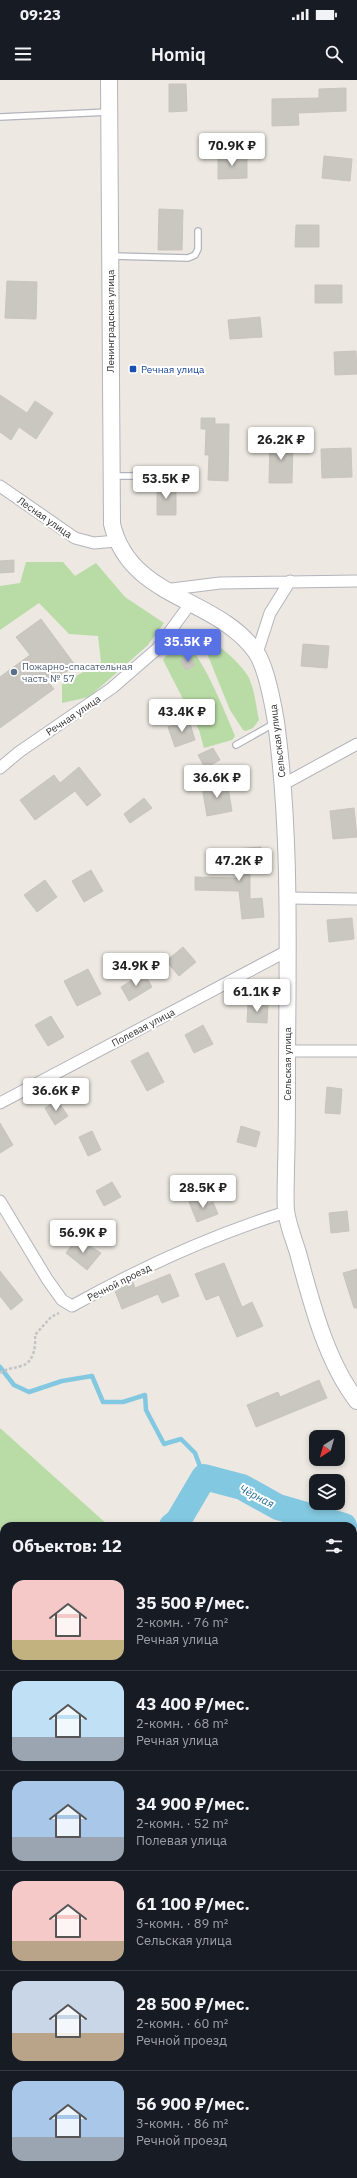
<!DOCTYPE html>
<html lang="ru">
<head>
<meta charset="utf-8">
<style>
	:root { --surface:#171b24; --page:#20242c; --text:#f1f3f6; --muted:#9ea1a6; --line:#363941; --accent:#5872e5 }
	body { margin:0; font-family:"IBM Plex Sans",sans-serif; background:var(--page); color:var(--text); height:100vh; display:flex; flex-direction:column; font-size:15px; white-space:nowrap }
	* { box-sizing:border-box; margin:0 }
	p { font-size:13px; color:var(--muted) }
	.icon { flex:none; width:22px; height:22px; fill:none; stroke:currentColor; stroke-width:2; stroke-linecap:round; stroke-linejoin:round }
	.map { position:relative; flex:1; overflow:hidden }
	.panel { position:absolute; left:0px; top:1442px; width:357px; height:656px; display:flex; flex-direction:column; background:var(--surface); border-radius:12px 12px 0 0; box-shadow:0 2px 6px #0003 }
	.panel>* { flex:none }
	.needle { width:26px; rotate:217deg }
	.fabs { position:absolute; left:309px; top:1350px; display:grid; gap:8px }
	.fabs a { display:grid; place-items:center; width:36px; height:36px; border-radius:8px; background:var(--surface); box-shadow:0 2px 6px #0003; font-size:20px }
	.price { position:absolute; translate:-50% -34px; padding:0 9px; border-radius:4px; background:#fff; color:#222; font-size:13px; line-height:26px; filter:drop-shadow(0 1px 2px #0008) }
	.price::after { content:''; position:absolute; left:50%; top:24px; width:12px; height:9px; margin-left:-6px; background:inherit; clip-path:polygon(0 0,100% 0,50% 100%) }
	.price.active { background:var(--accent); color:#fff }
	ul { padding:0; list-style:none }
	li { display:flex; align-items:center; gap:12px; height:100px; padding:0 12px }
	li+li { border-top:1px solid var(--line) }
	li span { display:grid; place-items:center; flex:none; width:112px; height:80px; border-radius:12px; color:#555 }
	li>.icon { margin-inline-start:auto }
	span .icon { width:48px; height:48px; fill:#fffc; stroke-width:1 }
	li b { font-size:17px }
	h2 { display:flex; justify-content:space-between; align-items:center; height:48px; padding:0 12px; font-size:17px }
	.status { display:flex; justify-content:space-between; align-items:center; height:28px; padding:0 20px; background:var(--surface); direction:ltr }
	.status svg { height:11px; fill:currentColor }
	header { display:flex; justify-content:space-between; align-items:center; height:52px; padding:0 12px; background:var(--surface); font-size:18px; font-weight:600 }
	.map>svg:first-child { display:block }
	.green { fill:#b9dca6 }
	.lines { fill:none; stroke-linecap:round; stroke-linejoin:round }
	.stream { stroke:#83c8e1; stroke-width:4.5 }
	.river { stroke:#83c8e1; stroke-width:26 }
	.building { fill:#cac6c0; stroke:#c9c4bc }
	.lane-casing { stroke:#b3b4bc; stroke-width:8 }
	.street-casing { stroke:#b3b4bc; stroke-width:13 }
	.secondary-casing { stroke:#b3b4bc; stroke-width:18 }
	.path { stroke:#c4c4c4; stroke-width:2.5; stroke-dasharray:3 2; stroke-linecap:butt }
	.lane { stroke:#fff; stroke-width:5.5 }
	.street { stroke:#fff; stroke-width:11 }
	.secondary { stroke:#fff; stroke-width:16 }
	.transit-dot { fill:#1a4fb4; stroke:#fff; stroke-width:1.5 }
	.service-dot { fill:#5c6f8a; stroke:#fff; stroke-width:1.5 }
	.labels { text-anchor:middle; stroke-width:4; stroke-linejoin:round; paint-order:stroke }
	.street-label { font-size:10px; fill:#2e2e2e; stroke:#fff }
	.transit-label { font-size:10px; fill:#164399; stroke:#fff; text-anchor:start }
	.service-label { font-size:10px; fill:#4e5e75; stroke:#fff; text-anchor:start }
	.water-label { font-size:11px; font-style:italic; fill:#1f6991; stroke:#fff }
</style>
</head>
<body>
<div class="status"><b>09:23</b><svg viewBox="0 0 49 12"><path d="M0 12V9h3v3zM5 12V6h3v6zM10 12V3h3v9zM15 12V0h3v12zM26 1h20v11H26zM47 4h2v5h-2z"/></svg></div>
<header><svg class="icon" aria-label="menu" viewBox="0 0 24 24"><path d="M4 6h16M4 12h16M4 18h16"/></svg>Homiq<svg class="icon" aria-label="search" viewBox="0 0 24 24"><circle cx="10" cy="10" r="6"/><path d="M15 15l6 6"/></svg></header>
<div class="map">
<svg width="357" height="2098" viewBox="0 0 357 2098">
	<rect width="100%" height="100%" fill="#ede8e2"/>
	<path class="green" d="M26,482H63L75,496L96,483L125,517L164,543L148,565L89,617L62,623V604L101,582L98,556L69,554L39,523L0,550V506L20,503Z
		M191,549C207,554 241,582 249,598C255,611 256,627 259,640L253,648L246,651L243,650L230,630L206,571Z
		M183,556C207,587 220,620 235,656L232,660L204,668L199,650L163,580Z
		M0,1348L109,1446H4V1652L0,1654Z
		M0,1678H4V2094H348L342,2098H0Z
		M353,1833L357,1840V2088L353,2091Z"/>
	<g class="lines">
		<path class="stream" d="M0,1287L14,1305L29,1312L62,1301L92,1296L103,1322H123L145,1315L146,1330L164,1364L181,1359L195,1373L204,1397"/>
		<path class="river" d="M172,1446L178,1441L204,1397L242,1407L278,1427L344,1446
			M0,1665H4"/>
	</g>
	<path class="building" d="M169,4H186L187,31L169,32Z
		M346,8V31L298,33L299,45L272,46V19L319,18V9Z
		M218,75H247V98L218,99Z
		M324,76L352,79L350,101L322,98Z
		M159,129L183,130L182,170H158Z
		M296,145H319V167H295Z
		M7,201L37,202L36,239L5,238Z
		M315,205H342V223H315Z
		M260,237L262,257L230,259L228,240Z
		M356,271L357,294L335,295L334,272Z
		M0,315L27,333L35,321L53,333L36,359L19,347L11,360L0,352Z
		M201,338H215V344H229L228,401L208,400L209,375H205L206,349H201Z
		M270,359H293L292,403H269Z
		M351,368L352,397L322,398L321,369Z
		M157,404L176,405V435H157Z
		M14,480V492L0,493V481Z
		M41,539L75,585L50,604L54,609L0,648V597L30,575L16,557Z
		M303,564L329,566L327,588L301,586Z
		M189,575L195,585L186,590L180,581Z
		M189,640L195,660L175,667L168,647Z
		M213,668L220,680L205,688L198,675Z
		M79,687L101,715L87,726L75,711L35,740L20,720L54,695L60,703Z
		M227,702L232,731L207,736L202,707Z
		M144,718L152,728L130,743L124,734Z
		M354,728L357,757L333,759L330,731Z
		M261,767L263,785L250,786V819L262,818L264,837L242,839L239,811L195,810V797L237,798L234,769Z
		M91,790L103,811L84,822L72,801Z
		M45,800L57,817L37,832L24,815Z
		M352,838L354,859L329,862L327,840Z
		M183,867L196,882L179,896L166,881Z
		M88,889L101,914L77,926L64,901Z
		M144,893L152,907L129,921L121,907Z
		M248,922L268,924L267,943L247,942Z
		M51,936L64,957L48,966L35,945Z
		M203,945L213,964L194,973L185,955Z
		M148,972L164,1002L147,1011L131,981Z
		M327,1007L342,1009L340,1034L325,1033Z
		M57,1020L68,1036L55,1045L45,1028Z
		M0,1043L13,1065L0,1073Z
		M241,1046L260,1052L256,1067L237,1062Z
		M92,1051L101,1070L88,1076L79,1057Z
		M112,1102L121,1117L104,1126L96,1111Z
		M205,1116L208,1124L213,1122L218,1134L197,1142L189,1122Z
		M347,1131L349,1151L331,1153L329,1133Z
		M77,1158L101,1173L87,1190L66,1173Z
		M224,1183L242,1227L252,1222L263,1246L237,1257L219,1215L206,1220L195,1194Z
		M357,1189V1228H354L343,1193Z
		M0,1191L23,1220L11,1230L0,1216Z
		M170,1194L179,1216L162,1223L158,1214L122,1229L115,1211L133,1202L135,1208Z
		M319,1300L327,1318L256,1347L247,1325L278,1312L280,1317Z"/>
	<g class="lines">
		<g class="lane-casing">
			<path id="lane" d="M0,37L109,32
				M112,176L188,178L195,175L198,169V151
				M114,396H195
				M236,665L275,643
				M353,1745L357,1752"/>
		</g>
		<g class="street-casing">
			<path id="street" d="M0,406L75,458L94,463L116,461
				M164,510L220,503L357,501
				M257,573L270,533L290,501
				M0,688L19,672L112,608L157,569L190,524
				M282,705L357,664
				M288,818L357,819
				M287,971H357
				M0,1023L287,871
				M0,1121L47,1199L62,1220L72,1226C140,1188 212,1155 286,1132"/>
		</g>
		<g class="secondary-casing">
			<path id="secondary" d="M109,0L112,444C130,520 216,516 256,572C266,587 273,624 276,642C292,761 287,881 287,1000C287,1029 287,1058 286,1087C286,1102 285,1117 286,1131C288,1145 294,1160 298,1173C311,1221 326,1281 357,1321"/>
		</g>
		<path class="path" d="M0,1293C8,1288 12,1289 21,1286C34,1283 36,1266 35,1255L51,1237L59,1233"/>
		<use href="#lane" class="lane"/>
		<use href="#street" class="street"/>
		<use href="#secondary" class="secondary"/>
	</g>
	<rect class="transit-dot" x="129" y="285" width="8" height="8" rx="2"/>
	<circle class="service-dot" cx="14" cy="592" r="4"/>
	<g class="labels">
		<g class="street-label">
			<text transform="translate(110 241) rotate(-90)" y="4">Ленинградская улица</text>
			<text transform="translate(45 437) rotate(35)" y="4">Лесная улица</text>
			<text transform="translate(73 635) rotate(-34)" y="4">Речная улица</text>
			<text transform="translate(277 661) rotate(-97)" y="4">Сельская улица</text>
			<text transform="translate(143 947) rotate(-28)" y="4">Полевая улица</text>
			<text transform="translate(287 984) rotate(-90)" y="4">Сельская улица</text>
			<text transform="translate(119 1202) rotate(-27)" y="4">Речной проезд</text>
		</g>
		<g class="transit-label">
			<text x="141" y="293">Речная улица</text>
		</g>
		<g class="service-label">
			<text x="22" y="590">Пожарно-спасательная<tspan x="22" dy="12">часть № 57</tspan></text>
		</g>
		<g class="water-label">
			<text transform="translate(257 1416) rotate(27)" y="4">Чёрная</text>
		</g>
	</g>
</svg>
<div class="fabs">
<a><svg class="needle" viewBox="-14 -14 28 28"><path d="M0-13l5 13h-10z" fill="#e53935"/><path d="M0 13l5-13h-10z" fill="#9ea1a6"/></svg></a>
<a><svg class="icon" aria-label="layers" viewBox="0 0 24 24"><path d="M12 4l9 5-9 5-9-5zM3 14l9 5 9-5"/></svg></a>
</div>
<b class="price" style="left:232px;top:87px">70.9K ₽</b>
<b class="price" style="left:281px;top:381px">26.2K ₽</b>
<b class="price" style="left:166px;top:420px">53.5K ₽</b>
<b class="price active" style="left:188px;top:583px">35.5K ₽</b>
<b class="price" style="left:182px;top:653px">43.4K ₽</b>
<b class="price" style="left:217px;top:719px">36.6K ₽</b>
<b class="price" style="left:239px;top:802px">47.2K ₽</b>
<b class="price" style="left:136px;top:907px">34.9K ₽</b>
<b class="price" style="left:257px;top:933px">61.1K ₽</b>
<b class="price" style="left:56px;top:1032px">36.6K ₽</b>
<b class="price" style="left:203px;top:1129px">28.5K ₽</b>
<b class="price" style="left:83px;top:1174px">56.9K ₽</b>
<section class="panel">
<h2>Объектов: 12<svg class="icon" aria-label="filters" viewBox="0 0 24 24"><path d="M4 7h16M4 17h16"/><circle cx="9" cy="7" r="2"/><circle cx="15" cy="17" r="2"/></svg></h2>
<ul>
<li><span style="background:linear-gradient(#f6c9c9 75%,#c2b280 0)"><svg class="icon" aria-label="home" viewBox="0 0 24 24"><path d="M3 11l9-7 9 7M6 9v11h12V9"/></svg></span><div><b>35 500 ₽/мес.</b><p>2-комн. · 76 m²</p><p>Речная улица</p></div></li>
<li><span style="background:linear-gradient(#bfe0f5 70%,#9aa5b1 0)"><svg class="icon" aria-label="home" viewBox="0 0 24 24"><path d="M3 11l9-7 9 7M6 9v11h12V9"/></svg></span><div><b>43 400 ₽/мес.</b><p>2-комн. · 68 m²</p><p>Речная улица</p></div></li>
<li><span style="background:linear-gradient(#a9c7e8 70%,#9aa5b1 0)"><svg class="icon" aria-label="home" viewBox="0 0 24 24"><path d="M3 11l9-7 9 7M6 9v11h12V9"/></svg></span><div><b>34 900 ₽/мес.</b><p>2-комн. · 52 m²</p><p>Полевая улица</p></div></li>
<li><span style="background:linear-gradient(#f6c9c9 75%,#b9a48a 0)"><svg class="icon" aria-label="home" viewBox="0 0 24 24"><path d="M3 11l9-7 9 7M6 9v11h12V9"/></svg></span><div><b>61 100 ₽/мес.</b><p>3-комн. · 89 m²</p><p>Сельская улица</p></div></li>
<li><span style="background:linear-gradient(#c9d6e8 65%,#b9a48a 0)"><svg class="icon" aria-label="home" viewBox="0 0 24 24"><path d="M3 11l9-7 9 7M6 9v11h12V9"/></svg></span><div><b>28 500 ₽/мес.</b><p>2-комн. · 60 m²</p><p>Речной проезд</p></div></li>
<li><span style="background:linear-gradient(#a9c7e8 70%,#9aa5b1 0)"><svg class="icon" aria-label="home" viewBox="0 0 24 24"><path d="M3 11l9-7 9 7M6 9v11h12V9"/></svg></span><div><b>56 900 ₽/мес.</b><p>3-комн. · 86 m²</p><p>Речной проезд</p></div></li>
</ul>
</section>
</div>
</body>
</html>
